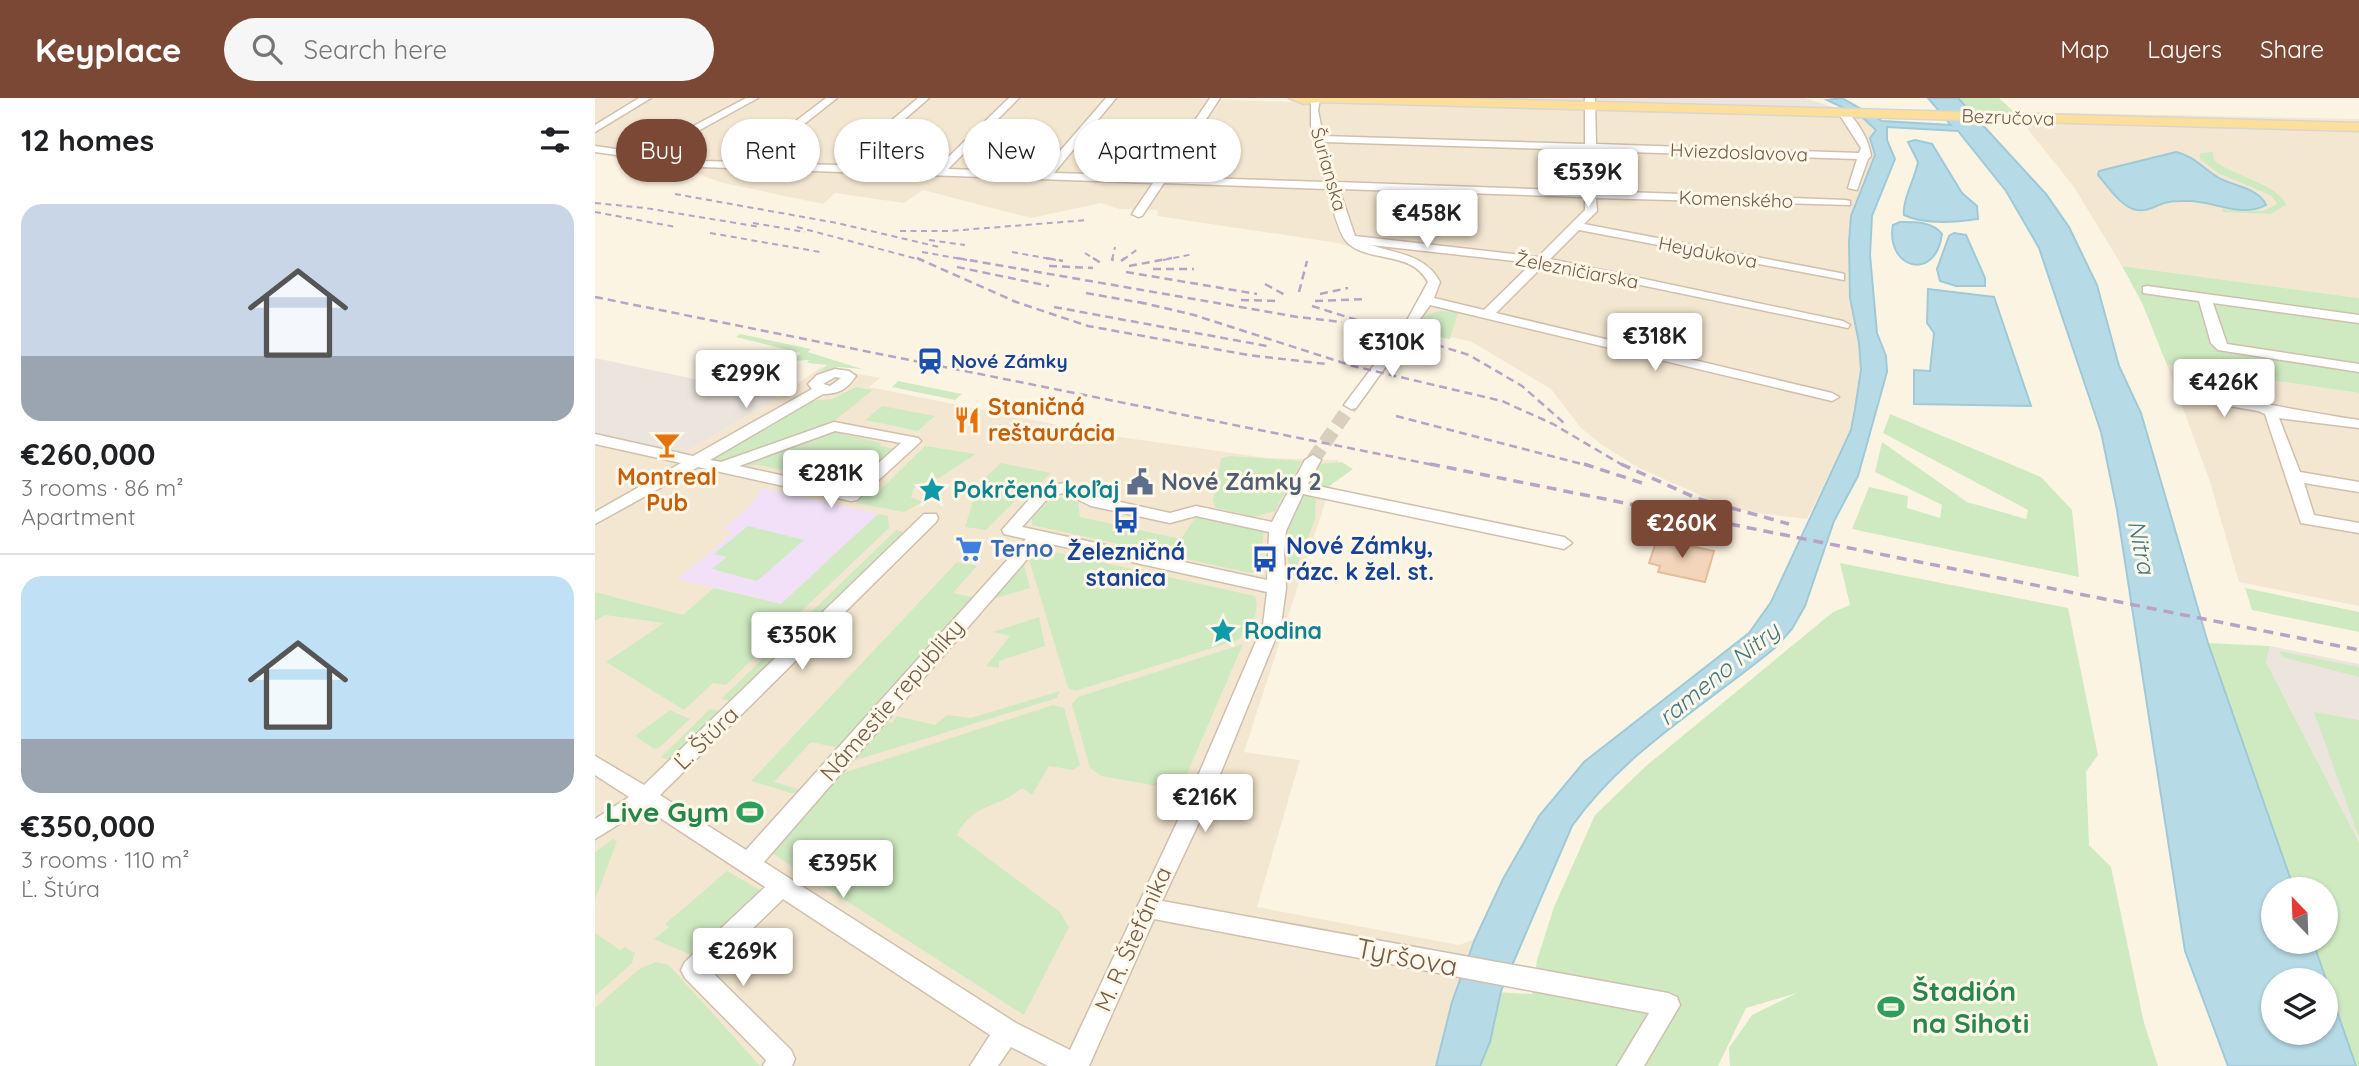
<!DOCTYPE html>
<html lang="en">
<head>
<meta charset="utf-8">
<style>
	:root { --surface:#fff; --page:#f6f6f6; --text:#202124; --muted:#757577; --line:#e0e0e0; --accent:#7a4834 }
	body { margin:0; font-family:Quicksand,sans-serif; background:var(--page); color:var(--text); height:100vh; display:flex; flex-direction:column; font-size:26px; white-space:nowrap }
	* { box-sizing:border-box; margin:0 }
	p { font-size:23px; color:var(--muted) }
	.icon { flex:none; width:38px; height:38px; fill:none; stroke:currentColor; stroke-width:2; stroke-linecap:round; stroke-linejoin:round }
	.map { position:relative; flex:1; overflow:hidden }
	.side { display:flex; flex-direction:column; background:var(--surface); width:595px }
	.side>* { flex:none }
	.top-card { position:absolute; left:21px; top:21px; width:665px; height:63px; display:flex; gap:14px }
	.needle { width:46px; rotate:337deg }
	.controls { position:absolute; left:1666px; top:779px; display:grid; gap:14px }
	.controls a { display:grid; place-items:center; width:77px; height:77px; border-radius:50%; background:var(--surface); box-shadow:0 2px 5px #0004; font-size:35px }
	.price { position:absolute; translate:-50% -60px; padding:0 16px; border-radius:7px; background:#fff; color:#222; font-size:23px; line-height:46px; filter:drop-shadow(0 2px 4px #0008) }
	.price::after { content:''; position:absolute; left:50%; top:42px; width:21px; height:16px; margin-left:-10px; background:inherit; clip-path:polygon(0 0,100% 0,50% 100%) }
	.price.on { background:var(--accent); color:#fff }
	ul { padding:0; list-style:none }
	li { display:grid; align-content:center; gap:14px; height:371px; padding:0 21px }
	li+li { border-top:2px solid var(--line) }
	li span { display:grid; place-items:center; height:217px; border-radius:21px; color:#555 }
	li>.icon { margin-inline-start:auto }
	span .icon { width:126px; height:126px; fill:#fffc; stroke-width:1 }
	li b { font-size:30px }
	h2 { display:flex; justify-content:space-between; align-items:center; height:84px; padding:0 21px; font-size:30px }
	.pill { padding:0 24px; border-radius:32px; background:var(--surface); box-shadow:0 2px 5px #0004; font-size:24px; line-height:63px }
	.pill.on { background:var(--accent); color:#fff }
	header { display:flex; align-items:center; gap:42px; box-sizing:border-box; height:98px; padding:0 35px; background:var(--accent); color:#fff }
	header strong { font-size:33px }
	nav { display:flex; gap:38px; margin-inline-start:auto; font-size:24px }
	.search { width:490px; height:63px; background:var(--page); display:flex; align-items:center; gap:18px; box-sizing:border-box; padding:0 24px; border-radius:38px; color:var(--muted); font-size:26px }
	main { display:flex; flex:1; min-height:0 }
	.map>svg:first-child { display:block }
	.residential { fill:#f4e7d1 }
	.industrial { fill:#ece5de }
	.education { fill:#f1e0f8 }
	.green { fill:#cfeac1 }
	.water { fill:#b7dbe6; stroke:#9ecad8; stroke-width:2; fill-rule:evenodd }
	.building { fill:#f2d5ba; stroke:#e5bd9b; stroke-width:2 }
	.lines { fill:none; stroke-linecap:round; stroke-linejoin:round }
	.minor-tunnel { stroke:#dacebc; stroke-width:14; stroke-dasharray:14 7; stroke-linecap:butt }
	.minor-casing { stroke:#d0bfad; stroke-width:3 }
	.major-casing { stroke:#dbd5d0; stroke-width:3 }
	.minor { fill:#fff; fill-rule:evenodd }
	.major { fill:#fbdf9b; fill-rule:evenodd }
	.rail-far2 { stroke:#b8a2c6; stroke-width:2; stroke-dasharray:6 4.5; stroke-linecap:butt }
	.rail-far1 { stroke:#b8a2c6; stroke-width:2.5; stroke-dasharray:8 5; stroke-linecap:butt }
	.rail { stroke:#b8a2c6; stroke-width:3.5; stroke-dasharray:10 7; stroke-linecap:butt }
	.labels { text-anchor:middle; stroke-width:6; stroke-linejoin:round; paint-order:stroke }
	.far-street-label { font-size:19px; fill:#745c49; stroke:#fff8e9 }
	.far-transit-label { font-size:19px; font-weight:bold; fill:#164399; stroke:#fff8e9; text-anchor:start }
	.food-label { font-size:23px; font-weight:bold; fill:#c56008; stroke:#fff8e9; text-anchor:start }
	.service-label { font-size:23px; font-weight:bold; fill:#4e5e75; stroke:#fff8e9; text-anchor:start }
	.culture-label { font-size:23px; font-weight:bold; fill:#0d838f; stroke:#fff8e9; text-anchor:start }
	.transit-label { font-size:23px; font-weight:bold; fill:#164399; stroke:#fff8e9; text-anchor:start }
	.shop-label { font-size:23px; font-weight:bold; fill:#366cbe; stroke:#fff8e9; text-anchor:start }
	.street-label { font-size:23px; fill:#745c49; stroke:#fff8e9 }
	.water-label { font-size:24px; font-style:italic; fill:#427788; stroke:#fff8e9 }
	.near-leisure-label { font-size:28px; font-weight:bold; fill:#27864d; stroke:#fff8e9; text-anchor:end }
	.near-street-label { font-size:28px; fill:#745c49; stroke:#fff8e9 }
</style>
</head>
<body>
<header>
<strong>Keyplace</strong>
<div class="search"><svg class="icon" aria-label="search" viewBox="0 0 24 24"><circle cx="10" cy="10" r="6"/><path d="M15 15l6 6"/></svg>Search here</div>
<nav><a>Map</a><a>Layers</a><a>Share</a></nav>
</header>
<main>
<section class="side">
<h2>12 homes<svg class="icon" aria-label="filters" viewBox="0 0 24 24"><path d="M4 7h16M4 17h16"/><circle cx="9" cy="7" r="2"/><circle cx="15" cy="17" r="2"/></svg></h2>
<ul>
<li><span style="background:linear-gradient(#c9d6e8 70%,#9aa5b1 0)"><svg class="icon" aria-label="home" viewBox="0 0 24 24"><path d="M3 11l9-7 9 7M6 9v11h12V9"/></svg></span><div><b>€260,000</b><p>3 rooms · 86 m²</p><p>Apartment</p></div></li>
<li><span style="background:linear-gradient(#bfe0f5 75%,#9aa5b1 0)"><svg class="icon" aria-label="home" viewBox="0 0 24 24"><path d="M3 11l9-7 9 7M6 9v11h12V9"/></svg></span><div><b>€350,000</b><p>3 rooms · 110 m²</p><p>Ľ. Štúra</p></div></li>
</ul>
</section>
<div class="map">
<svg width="1764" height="968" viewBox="0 0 1764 968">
	<rect width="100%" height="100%" fill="#fcf4e3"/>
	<path class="residential" d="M0,0H589L695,4L699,0H941L940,8L1266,18L1281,32L1280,57L1256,118L1254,144L1255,200L1264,245L1266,273L1256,332L1212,421L1155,414L1114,401L1044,370L1007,347L986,330L956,291L875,243L807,230L827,200L832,185L816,167L743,145L562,118L563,112L524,111L506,105L436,120L328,92L309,105L240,95L228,106L128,85L46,56L0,48Z
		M1419,14L1764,21V200L1527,168L1479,89Z
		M1572,267L1764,295V508L1644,484L1614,381Z
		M226,269L285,280L274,289L518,338L672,360L744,362L649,654L705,662L662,809L864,847L880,841L857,904L841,968H0V337L85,357L184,299Z"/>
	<path class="industrial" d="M941,0H1210L1266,18L940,9Z
		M0,260L184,299L85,357L0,337Z
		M1675,548L1764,566V744L1671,564Z"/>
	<path class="education" d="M167,390L283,416L186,506L83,481L139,434L127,431L155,408Z"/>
	<path class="green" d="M1363,0H1404L1419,14H1377Z
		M1618,54L1619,62C1637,78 1684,86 1691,107L1676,116L1628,114L1627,111L1668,113L1682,106L1677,98L1623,75L1605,61V55Z
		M1527,168L1764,200V295L1572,267L1548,207Z
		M844,213L863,214L855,241L821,236L822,227L830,223L825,222L829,218Z
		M145,236L216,251L213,254L267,271L243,269L223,274L232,267L212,265L214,262L196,263L206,255L141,239Z
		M303,283L367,296L360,302L297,289Z
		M261,289L278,292L239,323L253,332L247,336L287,345L284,348L302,351C283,369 263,396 235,389L241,383L162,367L155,368L120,362L117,358L214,303L237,301Z
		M287,308L340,318L323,333L270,322Z
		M1295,316L1446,379L1477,412L1484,479L1257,431L1274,389L1313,398L1312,410L1345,420L1347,407L1280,374L1287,344L1372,404L1431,421L1433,412L1288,335Z
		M330,348L381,356L344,380L336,381L319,390L316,399L328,404L309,414L261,405L273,394L284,393Z
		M636,358L707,363L680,413L660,419L621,410L618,403L626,360Z
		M747,364L758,371L733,389L717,388L713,384L722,366Z
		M406,365L456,375L445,385L439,384L391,432L370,429L383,386Z
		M711,396L721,397L720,422L695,485C692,463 688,408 711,396Z
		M458,398L483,404L485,419L586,441L602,417L660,428L669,434L664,473L655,475L437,427V420Z
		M283,416L293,418L294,430L192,527L180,526L156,549L165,554L131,587L118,585L89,612L11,564L69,525L10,517L0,523V494L88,517L119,490L186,506Z
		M153,428L209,442L162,483L117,471L132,459L119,456Z
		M301,432L309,434L135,603L126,601Z
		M437,449L660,498C666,514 655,531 643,542L480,593L473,590L432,455Z
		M428,463L435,490L390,503Z
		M362,464L382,468L358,495L381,500L248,651L216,644L179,684L209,693L203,697L156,683Z
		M1245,465L1473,510L1503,657L1491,674L1494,747L1516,769L1549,925L1563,968H1135L1134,950L1157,917L1202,895L1151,910L1123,968H852L880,893L937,896L942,862L959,809L1000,717L1051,668L1238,514L1255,507Z
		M1650,490L1764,514V534L1657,512Z
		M444,519L450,548L404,563V570L391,568L415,538L398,534Z
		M1613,545L1675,548L1671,564L1764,744V968H1761L1718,844H1731V791H1699Z
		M648,546L585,692L506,678L495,670L477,606L483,599Z
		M1684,553L1764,569V579L1687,559Z
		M465,593L462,600L245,667L283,622L297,625L302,618L340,627L352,617L376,620Z
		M458,607L469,610L485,667L478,672L454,668L437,697L427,690C404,711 378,704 362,737L465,814L474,829L429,917L172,752L245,676Z
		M115,611L125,613L74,662L66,659Z
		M75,612L95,621L65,649L59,651L40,638Z
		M1719,614L1764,622V740Z
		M18,741L22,743L0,802V754Z
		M132,773L165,792L116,852L96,857L59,841L74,829L70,826Z
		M0,835L25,852L30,849L40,855L37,865L0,898Z
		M61,864L74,867L165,968H0V910L44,871Z"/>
	<path class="water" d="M1247,0L1287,23L1356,27L1333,0H1363L1451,96L1474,129L1502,187L1524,268L1546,315L1613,545L1699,791H1678V844H1718L1761,968H1633L1590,853L1522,412L1506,334L1444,150L1411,93L1363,33L1292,29V42L1300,61L1277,118L1275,157L1282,235L1291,258L1292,274L1263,378L1239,423L1210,508L1197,531L1181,549C1111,607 1030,653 977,728L906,893L895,944L885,968H841L857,904L880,841L908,781L944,718L989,664L1154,535L1176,504L1256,332L1260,311L1266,272L1264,245L1255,200L1254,144L1256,118L1280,57L1275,40L1281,32L1266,18L1232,2ZM1678,882H1731V934H1678Z
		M1320,42L1337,46L1367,95L1382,108L1383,121C1362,124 1329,127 1309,117C1307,102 1320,81 1323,64L1313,44Z
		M1581,54C1600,58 1608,71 1624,80C1638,88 1664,90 1671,107C1648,120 1620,104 1596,103C1588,103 1577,102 1569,105C1558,109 1551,115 1538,111C1525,107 1512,87 1503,77L1504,73L1512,71Z
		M1305,124C1320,124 1337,123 1347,136C1340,186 1290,169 1298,127Z
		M1359,135L1371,137L1390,180V188H1361L1345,183L1342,171L1354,138Z
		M1333,191L1399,199L1436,308L1319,306V272L1335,273L1339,235L1332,225Z"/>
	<path class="building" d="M1062,441L1119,453L1110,484L1063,474L1065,468L1054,465Z"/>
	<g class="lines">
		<path class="minor-tunnel" d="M718,362L756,307"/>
		<g class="minor-casing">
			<path id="minor" d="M44,0H56L0,34V27Z
				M151,0H163L61,56L106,63L147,64L231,0H242L160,65L244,67L323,0H334L256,68L341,71L414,0H424L353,71L447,74L511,0H521L459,75L563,78L615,0H625L573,79L730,84L716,28V0L725,1L723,12L728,38L990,46V0H1000L1001,46L1264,55L1266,50L1244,16L1252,14C1265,26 1274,43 1276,58L1273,61L1262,92L1253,90L1262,61L1001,53V93L1251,102L1255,103V107L1001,100L1002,113L989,126L1245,175L1249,176V182L984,132L955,161L1248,223L1255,227L1253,230L949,167L901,215L1237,295L1244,299L1237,303L835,207L761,310L756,311L749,307L810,226L833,184C816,151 771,166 751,143C743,134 736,103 732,91L569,85L547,118L543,119L537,116L558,85L106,69L0,54V48L48,55ZM729,44L990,52V93L741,84ZM744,91L990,99V112L943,159L760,138ZM776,147L937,165L889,212L839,200L845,184C831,157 803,156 776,147Z
				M1552,188L1764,217V225L1618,205L1632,246L1764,266V274L1623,252L1616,245L1604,203L1548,195V189Z
				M240,271L254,273L261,278C252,291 244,296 228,296L115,362L126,364L239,324L323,340L326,343L323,346L262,402L256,403L103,369L0,426V414L86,365L0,346V336L98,358L217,291L213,286L222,277ZM240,279L246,280L235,288L228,286ZM240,333L306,345L253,392L144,368Z
				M1588,292C1648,301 1704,313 1764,322V330L1684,320L1705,374L1764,384V394L1709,385L1719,417L1764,425V435L1706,425L1670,316L1663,313L1583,299L1581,296Z
				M718,357L726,362L713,386L969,439L977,445L969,451L708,396L691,433L689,456L691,490L686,527L615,701L567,803L1073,895L1082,899L1085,907L1049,968H1022L1054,915L559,821L494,968H453L416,949L403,968H375L395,937L188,801L115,872L196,952L200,961L197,968H168L171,962L90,880L86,872L90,864L170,789L50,710L0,741V721L34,699L0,677V658L49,687L329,416H341L343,420L341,424L65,697L151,752L431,441L409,436L407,432L444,390L469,385L495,392L507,400L575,415L601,408L677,424L710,362ZM469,395L496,408L575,425L601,418L674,434L672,482L427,429L455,398ZM447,444L672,494L668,527L593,701L475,952L421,925L169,764Z"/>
		</g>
		<g class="major-casing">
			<path id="major" d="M694,0H857L1764,25V33L724,4L709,6Z"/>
		</g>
		<use href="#minor" class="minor"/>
		<use href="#major" class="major"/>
		<path class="rail-far2" d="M80,96L242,125L344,149
			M0,105L50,110L165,129
			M0,114L81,129
			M158,125L210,134
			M202,129L326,162
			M305,133H354L493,122
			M115,135L225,154
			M334,142L370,147
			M327,154L372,162
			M417,154L461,162
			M490,155L501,162
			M517,162L520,149
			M528,162L544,150
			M568,162L599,156"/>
		<path class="rail-far1" d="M322,160L421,204L493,228L653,257L731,266
			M362,160L703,219
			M451,160L468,163
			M498,160L506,165
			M517,163L518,160
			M526,163L530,160
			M454,168L498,170
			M534,168L577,160
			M362,169L454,188
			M558,171H599
			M531,174L662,196
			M670,186L690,197
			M704,194L712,163
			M491,195L553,206
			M725,196L753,190
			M0,199L844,368
			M646,202L683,203
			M720,203L771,201
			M544,204L599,217L758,268L907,303L958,326L1029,368
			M717,208L874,257L927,288L969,325
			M459,209L672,248
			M695,218L747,224
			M801,318L995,368"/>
		<path class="rail" d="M835,366L1764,552
			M989,366L1047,385
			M1026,366L1101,400L1194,426"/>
	</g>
	<defs>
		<g id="station-bare" transform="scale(2.1)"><path d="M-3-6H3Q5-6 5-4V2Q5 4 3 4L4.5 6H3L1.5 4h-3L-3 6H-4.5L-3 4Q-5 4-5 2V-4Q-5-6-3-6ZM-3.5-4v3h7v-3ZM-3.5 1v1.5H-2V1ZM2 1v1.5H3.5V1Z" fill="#1a4fb4" stroke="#fff8e9" stroke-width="2.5" paint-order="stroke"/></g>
		<g id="restaurant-bare" transform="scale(2.1)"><path d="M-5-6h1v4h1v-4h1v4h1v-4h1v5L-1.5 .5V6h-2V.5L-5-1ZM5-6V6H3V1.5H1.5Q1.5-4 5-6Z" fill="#e8710a" stroke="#fff8e9" stroke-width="2.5" paint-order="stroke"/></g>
		<g id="bar-bare" transform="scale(2.1)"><path d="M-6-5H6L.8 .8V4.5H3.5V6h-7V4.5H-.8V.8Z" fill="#e8710a" stroke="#fff8e9" stroke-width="2.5" paint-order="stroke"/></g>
		<g id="civic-bare" transform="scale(2.1)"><path d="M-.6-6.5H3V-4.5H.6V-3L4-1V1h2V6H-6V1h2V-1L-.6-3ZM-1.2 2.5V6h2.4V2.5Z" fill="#5c6f8a" stroke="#fff8e9" stroke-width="2.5" paint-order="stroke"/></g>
		<g id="sight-bare" transform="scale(2.1)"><path d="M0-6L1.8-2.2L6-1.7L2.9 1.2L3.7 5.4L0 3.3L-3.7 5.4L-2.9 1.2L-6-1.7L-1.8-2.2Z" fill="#0f9aa8" stroke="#fff8e9" stroke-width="2.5" paint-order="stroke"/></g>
		<g id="bus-bare" transform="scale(2.1)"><path d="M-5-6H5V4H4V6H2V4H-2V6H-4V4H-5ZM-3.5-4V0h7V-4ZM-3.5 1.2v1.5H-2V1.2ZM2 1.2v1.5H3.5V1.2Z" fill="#1a4fb4" stroke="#fff8e9" stroke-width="2.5" paint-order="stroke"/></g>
		<g id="supermarket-bare" transform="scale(2.1)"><path d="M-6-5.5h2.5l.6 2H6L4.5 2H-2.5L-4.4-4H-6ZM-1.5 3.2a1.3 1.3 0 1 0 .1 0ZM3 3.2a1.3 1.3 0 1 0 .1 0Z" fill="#3f7fe0" stroke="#fff8e9" stroke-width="2.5" paint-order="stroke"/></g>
		<g id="stadium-bare" transform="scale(2.1)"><path d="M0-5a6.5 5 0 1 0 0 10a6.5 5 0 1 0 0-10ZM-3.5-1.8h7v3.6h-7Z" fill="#2e9e5b" stroke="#fff8e9" stroke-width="2.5" paint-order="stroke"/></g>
	</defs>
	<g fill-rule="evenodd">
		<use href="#station-bare" x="335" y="263"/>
		<use href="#restaurant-bare" x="372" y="322"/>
		<use href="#bar-bare" x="72" y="347"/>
		<use href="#civic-bare" x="545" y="384"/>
		<use href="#sight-bare" x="337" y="392"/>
		<use href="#bus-bare" x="531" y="422"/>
		<use href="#supermarket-bare" x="374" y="451"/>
		<use href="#bus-bare" x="670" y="461"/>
		<use href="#sight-bare" x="628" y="533"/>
		<use href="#stadium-bare" x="155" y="714"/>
		<use href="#stadium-bare" x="1296" y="909"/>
	</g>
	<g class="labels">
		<g class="far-street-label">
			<text transform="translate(1413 19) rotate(2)" y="7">Bezručova</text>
			<text transform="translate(1144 54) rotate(2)" y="7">Hviezdoslavova</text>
			<text transform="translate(734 71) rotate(74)" y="7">Šurianska</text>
			<text transform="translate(1141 101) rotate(2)" y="7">Komenského</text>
			<text transform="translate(1113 154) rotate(11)" y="7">Heydukova</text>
			<text transform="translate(982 172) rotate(11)" y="7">Železničiarska</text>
		</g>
		<g class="far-transit-label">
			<text x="356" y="270">Nové Zámky</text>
		</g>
		<g class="food-label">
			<text x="393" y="317">Staničná<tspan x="393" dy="26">reštaurácia</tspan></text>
			<text x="72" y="387" text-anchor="middle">Montreal<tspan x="72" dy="26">Pub</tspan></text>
		</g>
		<g class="service-label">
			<text x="566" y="392">Nové Zámky 2</text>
		</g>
		<g class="culture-label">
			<text x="358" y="400">Pokrčená koľaj</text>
			<text x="649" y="541">Rodina</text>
		</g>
		<g class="transit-label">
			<text x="691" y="456">Nové Zámky,<tspan x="691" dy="26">rázc. k žel. st.</tspan></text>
			<text x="531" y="462" text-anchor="middle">Železničná<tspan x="531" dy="26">stanica</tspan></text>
		</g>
		<g class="shop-label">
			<text x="395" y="459">Terno</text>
		</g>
		<g class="street-label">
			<text transform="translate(297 602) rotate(-49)" y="8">Námestie republiky</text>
			<text transform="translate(111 640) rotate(-44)" y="8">Ľ. Štúra</text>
			<text transform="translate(538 841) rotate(-66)" y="8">M. R. Štefánika</text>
		</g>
		<g class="water-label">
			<text transform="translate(1546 449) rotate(78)" y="8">Nitra</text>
			<text transform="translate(1124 576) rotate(-39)" y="8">rameno Nitry</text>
		</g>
		<g class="near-leisure-label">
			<text x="134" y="724">Live Gym</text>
			<text x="1317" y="903" text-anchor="start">Štadión<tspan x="1317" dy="32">na Sihoti</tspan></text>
		</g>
		<g class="near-street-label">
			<text transform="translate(812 859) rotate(11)" y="10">Tyršova</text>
		</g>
	</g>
</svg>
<div class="controls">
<a><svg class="needle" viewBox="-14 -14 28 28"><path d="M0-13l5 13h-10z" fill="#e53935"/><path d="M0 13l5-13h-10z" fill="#757577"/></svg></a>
<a><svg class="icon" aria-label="layers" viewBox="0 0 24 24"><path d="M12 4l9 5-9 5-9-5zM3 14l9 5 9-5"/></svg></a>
</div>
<b class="price" style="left:993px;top:111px">€539K</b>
<b class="price" style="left:832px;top:152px">€458K</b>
<b class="price" style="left:1060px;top:275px">€318K</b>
<b class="price" style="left:797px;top:281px">€310K</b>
<b class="price" style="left:151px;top:312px">€299K</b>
<b class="price" style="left:1629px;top:321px">€426K</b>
<b class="price" style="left:236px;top:412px">€281K</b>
<b class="price on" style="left:1087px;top:462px">€260K</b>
<b class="price" style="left:207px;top:574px">€350K</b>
<b class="price" style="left:610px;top:736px">€216K</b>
<b class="price" style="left:248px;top:802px">€395K</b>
<b class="price" style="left:148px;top:890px">€269K</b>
<div class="top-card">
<a class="pill on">Buy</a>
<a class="pill">Rent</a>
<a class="pill">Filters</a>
<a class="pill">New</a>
<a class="pill">Apartment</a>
</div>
</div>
</main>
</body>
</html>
